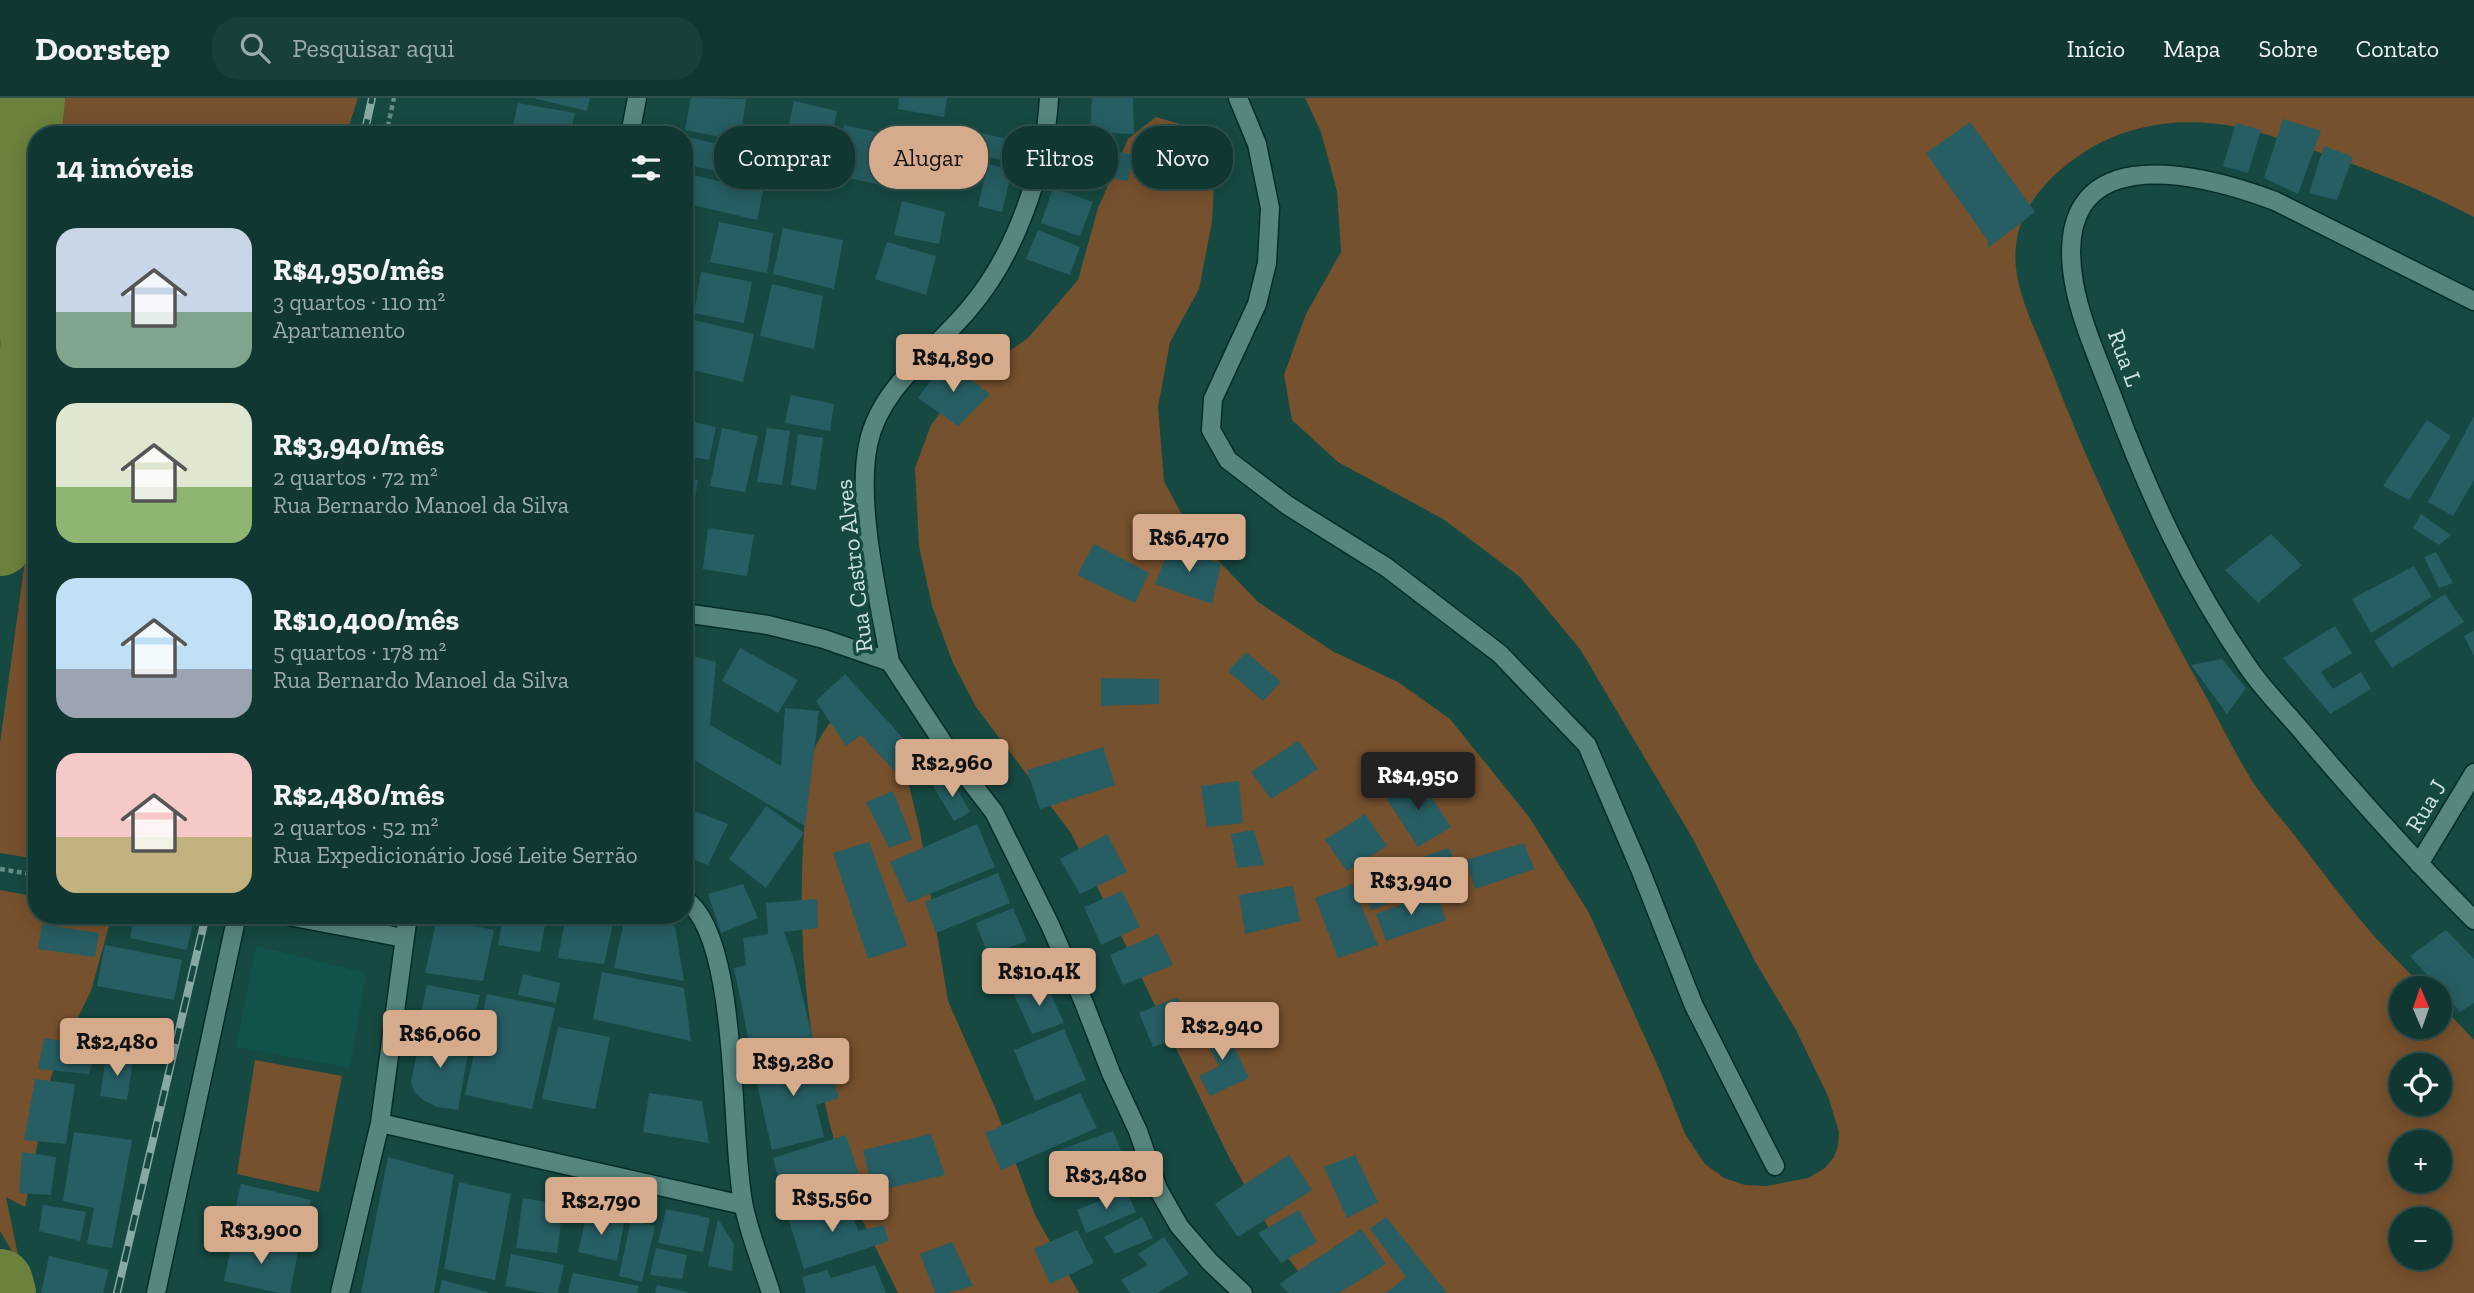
<!DOCTYPE html>
<html lang="pt">
<head>
<meta charset="utf-8">
<style>
	:root { --surface:#103732; --page:#193f3a; --text:#f1f3f6; --muted:#9cacac; --line:#30514d; --accent:#d6ab8b }
	body { margin:0; font-family:"Zilla Slab",serif; background:var(--page); color:var(--text); height:100vh; display:flex; flex-direction:column; font-size:26px; white-space:nowrap }
	* { box-sizing:border-box; margin:0 }
	p { font-size:23px; color:var(--muted) }
	.icon { flex:none; width:38px; height:38px; fill:none; stroke:currentColor; stroke-width:2; stroke-linecap:round; stroke-linejoin:round }
	.map { position:relative; flex:1; overflow:hidden }
	.side { position:absolute; left:28px; top:28px; width:665px; height:798px; display:flex; flex-direction:column; background:var(--surface); border-radius:28px; box-shadow:0 4px 18px #0003,0 0 0 2px var(--line) }
	.side>* { flex:none }
	.guide { position:absolute; left:714px; top:28px; width:665px; height:63px; display:flex; gap:14px }
	.needle { width:46px; rotate:358deg }
	.tools { position:absolute; left:2389px; top:878px; display:grid; gap:14px }
	.tools a { display:grid; place-items:center; width:63px; height:63px; border-radius:50%; background:var(--surface); box-shadow:0 4px 18px #0003,0 0 0 2px var(--line); font-size:35px }
	.price { position:absolute; translate:-50% -60px; padding:0 16px; border-radius:7px; background:var(--accent); color:#111; font-size:23px; line-height:46px; filter:drop-shadow(0 2px 4px #0008) }
	.price::after { content:''; position:absolute; left:50%; top:42px; width:21px; height:16px; margin-left:-10px; background:inherit; clip-path:polygon(0 0,100% 0,50% 100%) }
	.price.current { background:#222; color:#fff }
	ul { padding:0; list-style:none }
	li { display:flex; align-items:center; gap:21px; height:175px; padding:0 28px }
	li span { display:grid; place-items:center; flex:none; width:196px; height:140px; border-radius:21px; color:#555 }
	li>.icon { margin-inline-start:auto }
	span .icon { width:84px; height:84px; fill:#fffc; stroke-width:1 }
	li b { font-size:30px }
	h2 { display:flex; justify-content:space-between; align-items:center; height:84px; padding:0 28px; font-size:30px }
	.tag { padding:0 24px; border-radius:28px; background:var(--surface); box-shadow:0 4px 18px #0003,0 0 0 2px var(--line); font-size:24px; line-height:63px }
	.tag.current { background:var(--accent); color:#111 }
	header { display:flex; align-items:center; gap:42px; box-sizing:border-box; height:98px; padding:0 35px; background:var(--surface); border-bottom:2px solid var(--line) }
	header strong { font-size:33px }
	nav { display:flex; gap:38px; margin-inline-start:auto; font-size:24px }
	.search { width:490px; height:63px; background:var(--page); display:flex; align-items:center; gap:18px; box-sizing:border-box; padding:0 24px; border-radius:28px; color:var(--muted); font-size:26px }
	.map>svg:first-child { display:block }
	.built { fill:#11534b }
	.green { fill:#76512d; fill-rule:evenodd }
	.lines { fill:none; stroke-linecap:round; stroke-linejoin:round }
	.river { stroke:#6c813c; stroke-width:66 }
	.building { fill:#265e63 }
	.minor-casing { stroke:#052d28; stroke-width:21 }
	.path { stroke:#658c86; stroke-width:4.5; stroke-dasharray:5 3.5; stroke-linecap:butt }
	.minor { stroke:#56877f; stroke-width:18 }
	.rail-casing { stroke:#87a9a4; stroke-width:8 }
	.rail { stroke:#164942; stroke-width:5; stroke-dasharray:16; stroke-linecap:butt }
	.labels { text-anchor:middle; stroke-width:7; stroke-linejoin:round; paint-order:stroke }
	.street-label { font-size:24px; fill:#cae3de; stroke:#164942 }
</style>
</head>
<body>
<header>
<strong>Doorstep</strong>
<div class="search"><svg class="icon" aria-label="search" viewBox="0 0 24 24"><circle cx="10" cy="10" r="6"/><path d="M15 15l6 6"/></svg>Pesquisar aqui</div>
<nav><a>Início</a><a>Mapa</a><a>Sobre</a><a>Contato</a></nav>
</header>
<div class="map">
<svg width="2474" height="1195" viewBox="0 0 2474 1195">
	<rect width="100%" height="100%" fill="#164942"/>
	<path class="built" d="M256,848L366,875L350,970L236,949Z"/>
	<path class="green" d="M0,0H15L8,104L21,257L5,289L0,312Z
		M51,0H358L346,37H47L48,7Z
		M1305,0H2474V119C2420,91 2364,69 2306,50C2278,40 2248,29 2218,26C2177,21 2133,27 2096,47C2059,68 2021,102 2016,147C2011,188 2035,229 2049,266C2093,380 2145,489 2204,595C2220,624 2234,654 2251,681C2265,703 2283,722 2298,742C2320,770 2340,798 2363,825C2382,848 2404,869 2425,891H2401V929H2440V906L2474,942V1195H1315L1278,1147L1229,1059L1071,735L976,609L953,565L932,508L919,448L915,370L931,327L960,288L1028,240L1078,182L1098,110L1128,41L1156,19L1204,33L1215,65L1212,124L1199,191L1170,244L1158,309L1164,383L1191,434L1258,504L1334,554L1398,584L1450,621L1529,719L1589,815L1660,973L1685,1036L1705,1066L1724,1080L1745,1087L1767,1088L1808,1080L1825,1070L1834,1059L1838,1048L1839,1034L1828,998L1796,932L1756,865L1693,741L1580,551L1520,479L1443,421L1338,364L1292,322L1284,277L1306,216L1341,154L1337,93L1321,34ZM2401,968H2440V1006H2401ZM2401,1045H2440V1083H2401ZM2401,1122H2440V1160H2401Z
		M37,350V761L0,755V645L26,455Z
		M831,624L900,650L920,733L948,903L996,1012L1035,1117L1079,1195H898C881,1159 860,1122 847,1084C809,971 796,852 804,734C807,691 802,659 831,624Z
		M0,792L37,799V817H112L91,893L55,966L49,987L25,1109L6,1099L20,1167L0,1133Z
		M255,962L342,978L319,1094L237,1076Z"/>
	<g class="lines">
		<path class="river" d="M0,445L17,319L34,250L22,99L32,0
			M0,1184L3,1195"/>
	</g>
	<path class="building" d="M533,0H590L587,13Z
		M691,0L746,1L740,43L685,32Z
		M899,0H947L944,19L898,11Z
		M1092,0H1133L1134,36L1090,34Z
		M794,3L837,13L824,78L780,67Z
		M518,5L575,15L570,37H511Z
		M2283,21L2321,33L2298,96L2264,80Z
		M1970,24L2035,114L1988,150V143L1926,55Z
		M2236,25L2261,32L2248,75L2223,68Z
		M844,27L899,39L892,89L833,77Z
		M972,33L1017,43L1012,64L966,55Z
		M684,38L764,57L758,82L684,66Z
		M1085,47L1134,57L1128,83L1078,75Z
		M2324,48L2353,59L2337,102L2309,95Z
		M988,66L1012,72L1002,114L978,108Z
		M684,75L763,93L757,122L684,105Z
		M1053,90L1093,104L1080,138L1041,125Z
		M902,103L945,114L939,146L894,137Z
		M719,124L773,135L767,175L710,164Z
		M783,130L843,142L834,191L773,176Z
		M1038,132L1080,149L1070,177L1026,161Z
		M887,144L936,158L926,197L875,181Z
		M684,172L691,173L685,200H684Z
		M701,174L752,184L744,225L694,215Z
		M772,186L823,198L814,251L760,238Z
		M689,221L754,236L743,284L684,270V238Z
		M945,263L990,296L958,328L918,300Z
		M791,297L834,306L830,333L785,325Z
		M2474,318V382L2453,418L2428,404Z
		M2427,322L2451,338L2409,402L2383,388Z
		M694,324L716,329L709,362L688,358Z
		M722,330L758,338L745,394L710,388Z
		M767,330L790,333L782,387L757,384Z
		M798,336L823,340L816,392L791,387Z
		M684,379L698,382L686,455H684Z
		M2421,416L2451,437L2439,447L2413,430Z
		M708,430L754,437L747,478L703,471Z
		M2271,436L2302,467L2258,505L2225,472Z
		M1094,446L1149,475L1135,505L1077,477Z
		M1171,446L1221,466L1212,506L1155,486Z
		M2436,454L2453,485L2439,490L2424,459Z
		M2414,468L2432,499L2371,535L2352,501Z
		M2445,496L2464,524L2392,570L2374,543Z
		M2335,528L2352,555L2321,574L2333,591L2361,574L2371,591L2330,616L2283,560Z
		M2474,533V558L2464,538Z
		M740,550L798,582L778,615L722,583Z
		M1246,554L1281,584L1263,603L1228,573Z
		M685,556L716,564L710,627L781,668L785,610L819,613L805,728L684,656Z
		M2222,561L2246,590L2227,616L2191,567Z
		M845,576L921,660L898,677L861,637L846,648L816,603Z
		M1101,580L1159,581V606L1101,608Z
		M1298,643L1318,671L1271,701L1251,674Z
		M1103,649L1115,687L1040,711L1027,672Z
		M950,678L970,714L954,723L933,688Z
		M1418,679L1451,729L1418,749L1386,700Z
		M1239,683L1243,725L1207,729L1201,688Z
		M893,693L912,741L889,750L866,704Z
		M766,708L804,735L766,790L729,761Z
		M684,709L728,726L708,767L684,758Z
		M1365,716L1387,748L1347,773L1325,742Z
		M977,726L995,769L908,805L890,764Z
		M1254,732L1264,767L1237,770L1231,736Z
		M1107,736L1127,774L1080,796L1060,761Z
		M869,744L907,848L868,861L833,755Z
		M1524,745L1534,771L1475,791L1466,762Z
		M1449,750L1460,779L1371,812L1360,780Z
		M998,775L1010,805L936,835L925,804Z
		M743,786L758,820L721,835L708,796Z
		M1352,786L1378,847L1338,860L1315,800Z
		M1293,788L1300,823L1245,836L1239,797Z
		M1122,793L1140,829L1101,847L1084,809Z
		M1436,794L1446,822L1386,843L1376,816Z
		M817,801L818,830L784,834L793,859L813,942L752,958L734,870L746,867L743,840L768,836L766,805Z
		M1013,810L1027,843L988,857L976,825Z
		M135,817H160L193,824L187,852L130,840Z
		M503,817H547L540,854L498,847Z
		M566,817H615L604,866L558,860Z
		M625,818L675,828L684,883L614,870Z
		M437,820L494,832L483,883L425,875Z
		M42,826L99,835L95,859L38,851Z
		M2446,832L2474,861V905L2460,914L2410,858Z
		M1158,836L1173,867L1123,887L1110,857Z
		M105,847L182,862L174,902L97,888Z
		M602,874L684,890L691,943L593,921Z
		M523,876L560,885L556,905L518,897Z
		M1045,884L1064,925L1032,936L1014,897Z
		M427,887L480,897L471,932L419,925Z
		M487,896L555,910L532,1011L465,997Z
		M1177,899L1193,935L1153,949L1139,915Z
		M1222,924L1249,980L1210,998L1199,978L1219,968L1201,934Z
		M558,929L610,939L595,1011L542,1001Z
		M1064,931L1086,982L1035,1003L1014,952Z
		M421,935L470,944L458,1012L437,1009L423,1002L414,993L411,984Z
		M44,940L96,949L89,976L38,971Z
		M799,954L805,972L828,965L839,1000L816,1007L824,1039L772,1052L752,964Z
		M106,959L133,962L127,1002L100,998Z
		M35,981L75,986L66,1046L24,1042Z
		M649,995L702,1003L709,1045L643,1034Z
		M1080,995L1097,1030L1001,1072L985,1035Z
		M1113,1033L1128,1070L1072,1088L1059,1052Z
		M74,1034L132,1042L112,1150L87,1146L94,1110L63,1103Z
		M931,1036L945,1077L873,1094L863,1052Z
		M846,1037L862,1086L786,1111L773,1060Z
		M22,1054L56,1059L51,1097L19,1095Z
		M1289,1057L1312,1092L1238,1139L1215,1106Z
		M1355,1057L1378,1104L1347,1120L1324,1069Z
		M388,1059L454,1077L434,1195H361Z
		M459,1084L511,1096L495,1182L444,1171Z
		M241,1086L311,1102L300,1148L231,1130Z
		M1126,1092L1136,1114L1086,1135L1077,1112Z
		M847,1099L858,1133L884,1127L889,1143L804,1171L788,1120Z
		M523,1100L563,1107L557,1155L516,1150Z
		M43,1107L86,1114L80,1143L39,1133Z
		M666,1111L710,1120L703,1154L658,1145Z
		M1299,1112L1317,1144L1281,1165L1258,1135Z
		M587,1115L624,1125L617,1163L578,1154Z
		M1142,1119L1153,1140L1115,1156L1104,1139Z
		M1386,1119L1447,1195H1386L1406,1179L1370,1131Z
		M718,1121L734,1146L732,1173L708,1168Z
		M631,1122L655,1128L642,1184L619,1178Z
		M1361,1131L1386,1166L1339,1195H1289L1279,1186Z
		M1077,1132L1094,1165L1050,1186L1034,1151Z
		M1164,1139L1189,1176L1157,1195H1130L1121,1182L1148,1167L1138,1156Z
		M233,1140L298,1153L290,1195H280L224,1183Z
		M952,1144L973,1188L947,1195H935L920,1156Z
		M656,1150L687,1157L682,1181L650,1177Z
		M511,1156L564,1167L558,1195H543L505,1188Z
		M49,1158L109,1172L103,1195H41Z
		M875,1167L886,1195H806L802,1179L827,1172L831,1180Z
		M573,1175L639,1188L637,1195H568Z
		M442,1182L488,1194L487,1195H439Z
		M657,1187L687,1194V1195H655Z"/>
	<g class="lines">
		<g class="minor-casing">
			<path id="minor" d="M1238,0L1257,46L1270,110L1267,165L1257,206L1213,301L1211,332L1228,362L1287,407L1386,469L1500,556L1587,647L1640,771L1694,908L1775,1068
				M630,37L637,0
				M2474,203L2275,103C2191,71 2049,41 2074,185C2080,221 2100,266 2113,300C2149,397 2189,484 2248,569C2265,594 2287,615 2306,638C2360,702 2415,763 2474,822
				M684,515L768,527L824,541L890,564L957,666L994,714L1050,827L1084,905L1111,975L1138,1033L1158,1091L1179,1128L1210,1164L1243,1195
				M890,564C879,502 856,407 868,347C879,290 934,253 969,211C1016,156 1045,72 1049,0
				M2419,766L2474,675
				M684,801C741,836 729,1043 744,1109C750,1138 762,1167 771,1195
				M283,817L404,840
				M380,1025L743,1107
				M156,1195L237,817
				M340,1195L380,1025L408,817"/>
		</g>
		<path class="path" d="M386,37L394,0
			M0,771L37,777"/>
		<use href="#minor" class="minor"/>
		<g class="rail-casing">
			<path id="rail" d="M364,37L372,0
				M117,1195L206,817"/>
		</g>
		<use href="#rail" class="rail"/>
	</g>
	<g class="labels">
		<g class="street-label">
			<text transform="translate(2125 260) rotate(70)" y="8">Rua L</text>
			<text transform="translate(854 468) rotate(-97)" y="8">Rua Castro Alves</text>
			<text transform="translate(2426 708) rotate(-59)" y="8">Rua J</text>
		</g>
	</g>
</svg>
<div class="tools">
<a><svg class="needle" viewBox="-14 -14 28 28"><path d="M0-13l5 13h-10z" fill="#e53935"/><path d="M0 13l5-13h-10z" fill="#9cacac"/></svg></a>
<a><svg class="icon" aria-label="locate" viewBox="0 0 24 24"><circle cx="12" cy="12" r="6"/><path d="M12 2v4M12 18v4M2 12h4M18 12h4"/></svg></a>
<a>+</a>
<a>−</a>
</div>
<b class="price" style="left:953px;top:296px">R$4,890</b>
<b class="price" style="left:1189px;top:476px">R$6,470</b>
<b class="price" style="left:952px;top:701px">R$2,960</b>
<b class="price current" style="left:1418px;top:714px">R$4,950</b>
<b class="price" style="left:1411px;top:819px">R$3,940</b>
<b class="price" style="left:1039px;top:910px">R$10.4K</b>
<b class="price" style="left:1222px;top:964px">R$2,940</b>
<b class="price" style="left:440px;top:972px">R$6,060</b>
<b class="price" style="left:117px;top:980px">R$2,480</b>
<b class="price" style="left:793px;top:1000px">R$9,280</b>
<b class="price" style="left:1106px;top:1113px">R$3,480</b>
<b class="price" style="left:832px;top:1136px">R$5,560</b>
<b class="price" style="left:601px;top:1139px">R$2,790</b>
<b class="price" style="left:261px;top:1168px">R$3,900</b>
<div class="guide">
<a class="tag">Comprar</a>
<a class="tag current">Alugar</a>
<a class="tag">Filtros</a>
<a class="tag">Novo</a>
</div>
<section class="side">
<h2>14 imóveis<svg class="icon" aria-label="filters" viewBox="0 0 24 24"><path d="M4 7h16M4 17h16"/><circle cx="9" cy="7" r="2"/><circle cx="15" cy="17" r="2"/></svg></h2>
<ul>
<li><span style="background:linear-gradient(#c9d6e8 60%,#7fa58c 0)"><svg class="icon" aria-label="home" viewBox="0 0 24 24"><path d="M3 11l9-7 9 7M6 9v11h12V9"/></svg></span><div><b>R$4,950/mês</b><p>3 quartos · 110 m²</p><p>Apartamento</p></div></li>
<li><span style="background:linear-gradient(#dfe7d0 60%,#8fb573 0)"><svg class="icon" aria-label="home" viewBox="0 0 24 24"><path d="M3 11l9-7 9 7M6 9v11h12V9"/></svg></span><div><b>R$3,940/mês</b><p>2 quartos · 72 m²</p><p>Rua Bernardo Manoel da Silva</p></div></li>
<li><span style="background:linear-gradient(#bfe0f5 65%,#9aa5b1 0)"><svg class="icon" aria-label="home" viewBox="0 0 24 24"><path d="M3 11l9-7 9 7M6 9v11h12V9"/></svg></span><div><b>R$10,400/mês</b><p>5 quartos · 178 m²</p><p>Rua Bernardo Manoel da Silva</p></div></li>
<li><span style="background:linear-gradient(#f6c9c9 60%,#c2b280 0)"><svg class="icon" aria-label="home" viewBox="0 0 24 24"><path d="M3 11l9-7 9 7M6 9v11h12V9"/></svg></span><div><b>R$2,480/mês</b><p>2 quartos · 52 m²</p><p>Rua Expedicionário José Leite Serrão</p></div></li>
</ul>
</section>
</div>
</body>
</html>
